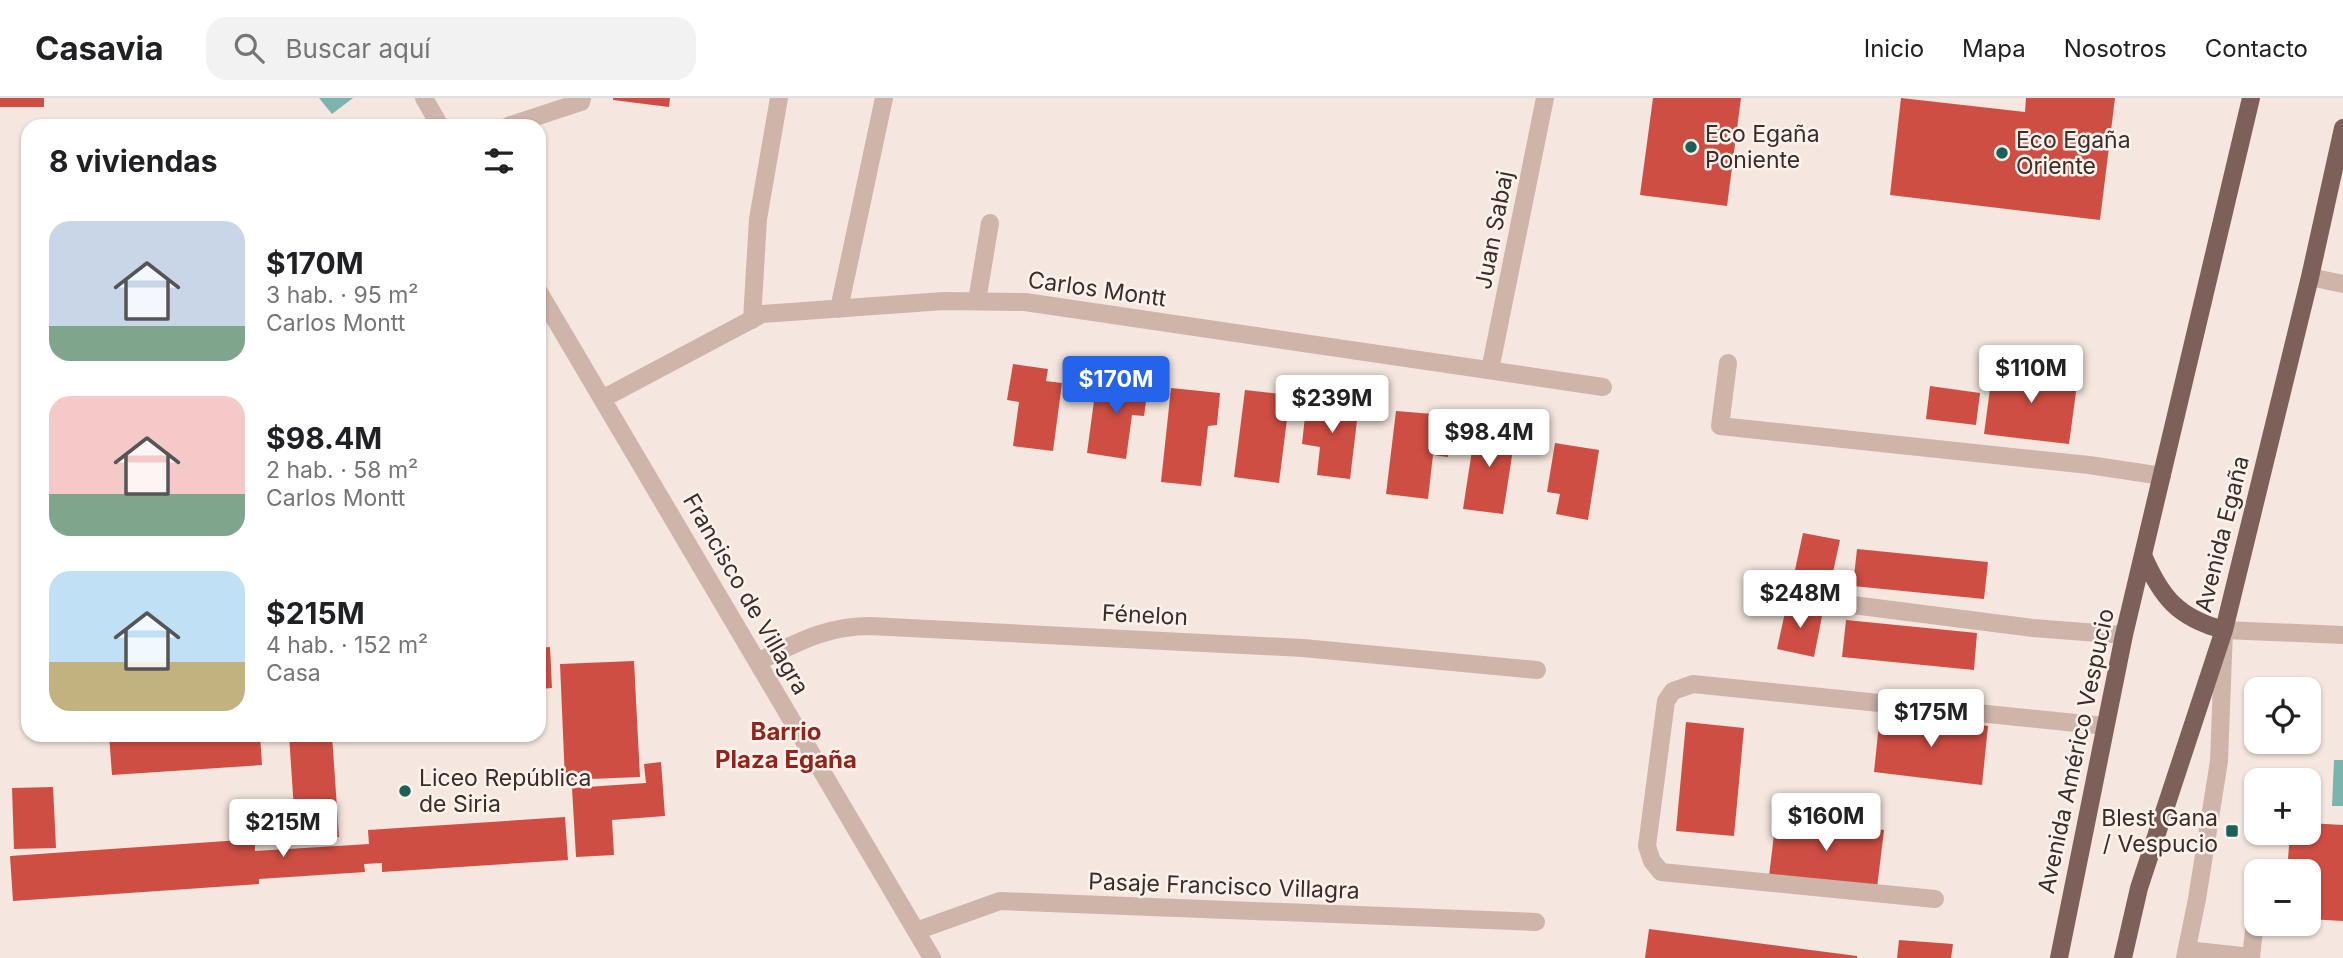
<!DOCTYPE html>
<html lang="es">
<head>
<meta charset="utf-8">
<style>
	:root { --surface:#fff; --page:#f2f2f2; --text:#202124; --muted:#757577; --line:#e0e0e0; --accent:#2563eb }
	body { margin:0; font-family:Inter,sans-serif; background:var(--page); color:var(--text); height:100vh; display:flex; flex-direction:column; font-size:26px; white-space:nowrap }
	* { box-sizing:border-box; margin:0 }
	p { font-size:23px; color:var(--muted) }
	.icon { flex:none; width:38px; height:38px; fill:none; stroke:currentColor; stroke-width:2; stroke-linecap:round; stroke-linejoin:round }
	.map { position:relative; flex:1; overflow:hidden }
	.details { position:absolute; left:21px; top:21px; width:525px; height:623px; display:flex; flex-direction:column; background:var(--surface); border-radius:21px; box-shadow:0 2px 5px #0004 }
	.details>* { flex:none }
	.controls { position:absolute; left:2244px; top:579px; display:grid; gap:14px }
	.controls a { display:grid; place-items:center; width:77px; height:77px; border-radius:14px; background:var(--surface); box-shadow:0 2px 5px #0004; font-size:35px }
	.price { position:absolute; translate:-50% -60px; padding:0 16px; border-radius:7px; background:#fff; color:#222; font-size:23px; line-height:46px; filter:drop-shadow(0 2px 4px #0008) }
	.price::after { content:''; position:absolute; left:50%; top:42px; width:21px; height:16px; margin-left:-10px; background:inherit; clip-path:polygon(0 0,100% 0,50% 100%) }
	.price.active { background:var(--accent); color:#fff }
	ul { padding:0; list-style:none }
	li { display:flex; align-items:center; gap:21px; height:175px; padding:0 28px }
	li span { display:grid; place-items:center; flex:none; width:196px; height:140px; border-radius:21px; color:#555 }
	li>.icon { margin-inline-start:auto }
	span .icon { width:84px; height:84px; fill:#fffc; stroke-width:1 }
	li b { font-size:30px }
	h2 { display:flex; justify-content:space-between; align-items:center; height:84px; padding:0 28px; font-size:30px }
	header { display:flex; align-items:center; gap:42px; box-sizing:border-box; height:98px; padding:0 35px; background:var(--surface); border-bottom:2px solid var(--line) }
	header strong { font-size:33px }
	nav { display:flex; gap:38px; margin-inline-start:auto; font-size:24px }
	.search { width:490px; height:63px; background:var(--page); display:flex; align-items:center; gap:18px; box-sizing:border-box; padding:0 24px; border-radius:21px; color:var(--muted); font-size:26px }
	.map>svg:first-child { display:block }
	.water { fill:#7bb4ad }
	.building { fill:#cf4e43 }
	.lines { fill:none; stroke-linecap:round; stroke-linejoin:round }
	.service { stroke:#ceb4a9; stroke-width:18 }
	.minor { stroke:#ceb4a9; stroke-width:18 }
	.tertiary { stroke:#ceb4a9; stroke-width:18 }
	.primary { stroke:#7e605a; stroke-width:18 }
	.poi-dot { fill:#1b6059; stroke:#fbf2ec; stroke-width:2.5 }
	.labels { text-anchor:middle; stroke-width:5; stroke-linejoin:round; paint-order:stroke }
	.poi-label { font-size:23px; fill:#3b2c2a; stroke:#fbf2ec; text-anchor:start }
	.street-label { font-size:23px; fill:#3b2c2a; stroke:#fbf2ec }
	.neighbourhood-label { font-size:24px; font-weight:bold; fill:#91241c; stroke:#fbf2ec }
</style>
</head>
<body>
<header>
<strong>Casavia</strong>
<div class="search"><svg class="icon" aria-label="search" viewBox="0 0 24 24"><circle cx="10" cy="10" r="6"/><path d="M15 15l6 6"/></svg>Buscar aquí</div>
<nav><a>Inicio</a><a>Mapa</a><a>Nosotros</a><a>Contacto</a></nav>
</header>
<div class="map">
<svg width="2343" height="860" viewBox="0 0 2343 860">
	<rect width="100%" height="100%" fill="#f5e7df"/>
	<path class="water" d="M319,0H353L332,16Z
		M2334,662H2343V708H2332Z"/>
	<path class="building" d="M0,0H44V9H0Z
		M613,0H670L669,9L613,2Z
		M1653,0H1741L1727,108L1640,97Z
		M1901,0L2025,14L2026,0H2115L2100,122L1890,97Z
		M1013,266L1048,271L1046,283L1062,285L1053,353L1013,348L1019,304L1007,302Z
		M1993,268L2078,279L2069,346L1984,336Z
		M1113,278L1149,282L1144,318L1132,317L1126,361L1087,355L1096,288L1112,290Z
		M1930,288L1980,295L1976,327L1926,321Z
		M1171,290L1220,295L1217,327L1208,328L1201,388L1161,384Z
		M1245,292L1290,297L1279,385L1234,379Z
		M1307,300L1359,306L1350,381L1317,377L1320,349L1302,346Z
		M1396,313L1433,316L1432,327L1451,328L1448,359L1433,357L1428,401L1386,396Z
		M1476,326L1516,332L1503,416L1463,411Z
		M1555,345L1599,352L1588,422L1556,416L1560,396L1547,394Z
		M1803,435L1840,442L1830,488L1793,481Z
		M1857,451L1988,464L1984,501L1853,488Z
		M1787,505L1823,513L1814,559L1777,551Z
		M1846,522L1977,535L1974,572L1842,559Z
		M550,549L552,590L539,591V550Z
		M634,563L640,679L565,682L560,566Z
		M1880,616L1988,628L1982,687L1874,674Z
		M1686,624L1744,630L1734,738L1676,733Z
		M109,637H260L262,667L112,677Z
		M289,637H332L339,739L296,742Z
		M661,664L665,718L612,722L614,757L576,759L572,690L646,685L644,666Z
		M53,689L56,750L14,751L12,690Z
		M565,719L568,762L382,774V765L364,766L365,774L259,781V786L13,803L10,758L255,741V753L369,746L368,732Z
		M1776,720L1884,732L1877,790L1769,778Z
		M2308,725L2343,727V823L2308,821V774H2287L2290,735H2308Z
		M1649,831L1857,858V860H1645Z
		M1899,842L1953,846L1951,860H1897Z"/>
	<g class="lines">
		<path class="service" d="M977,203L990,125
			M2187,852L2251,859L2255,824"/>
		<path class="minor" d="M424,0L440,28
			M508,28L581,4L582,0
			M2310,179L2343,186
			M539,194L932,860
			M839,211L884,0
			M752,222L758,121L779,0
			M1728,265L1720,328L2089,367L2162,378
			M1490,272L1545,0
			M602,301L762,216L944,203L1025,204L1603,289
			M1845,506L2033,530L2124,537
			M757,564C797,545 825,528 870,528L1303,550L1537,572
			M1935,801L1661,774L1652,763L1647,748L1666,603L1673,593L1693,586L2105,628
			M916,833L1000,803L1536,824"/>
		<path class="tertiary" d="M2185,860L2197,801L2219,663L2224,532L2343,537"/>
		<path class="primary" d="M2143,457C2161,499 2178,520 2224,532
			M2059,860L2124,537L2251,0
			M2123,860L2139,790L2224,532L2310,179L2343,30"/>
	</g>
	<g class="poi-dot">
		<circle cx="1691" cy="49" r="7"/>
		<circle cx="2002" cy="55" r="7"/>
		<circle cx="405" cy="693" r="7"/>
		<rect x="2225" y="726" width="14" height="14" rx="3.5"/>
	</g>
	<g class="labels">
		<g class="poi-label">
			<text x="1705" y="44">Eco Egaña<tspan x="1705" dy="26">Poniente</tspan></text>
			<text x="2016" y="50">Eco Egaña<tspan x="2016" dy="26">Oriente</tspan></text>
			<text x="419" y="688">Liceo República<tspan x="419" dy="26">de Siria</tspan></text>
			<text x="2218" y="728" text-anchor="end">Blest Gana<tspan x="2218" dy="26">/ Vespucio</tspan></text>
		</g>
		<g class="street-label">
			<text transform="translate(1494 132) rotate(-79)" y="8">Juan Sabaj</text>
			<text transform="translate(1097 191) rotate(8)" y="8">Carlos Montt</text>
			<text transform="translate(2222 436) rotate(-76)" y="8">Avenida Egaña</text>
			<text transform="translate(746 496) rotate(60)" y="8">Francisco de Villagra</text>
			<text transform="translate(1145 517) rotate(3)" y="8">Fénelon</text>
			<text transform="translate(2076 653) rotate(-78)" y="8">Avenida Américo Vespucio</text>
			<text transform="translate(1224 788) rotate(2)" y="8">Pasaje Francisco Villagra</text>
		</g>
		<g class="neighbourhood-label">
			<text x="786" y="642">Barrio<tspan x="786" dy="28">Plaza Egaña</tspan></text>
		</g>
	</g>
</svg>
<div class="controls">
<a><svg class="icon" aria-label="locate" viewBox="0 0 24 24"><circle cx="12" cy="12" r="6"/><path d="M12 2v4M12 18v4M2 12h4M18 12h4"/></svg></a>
<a>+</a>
<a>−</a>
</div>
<b class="price" style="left:2031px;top:307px">$110M</b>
<b class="price active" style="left:1116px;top:318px">$170M</b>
<b class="price" style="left:1332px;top:337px">$239M</b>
<b class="price" style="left:1489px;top:371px">$98.4M</b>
<b class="price" style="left:1800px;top:532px">$248M</b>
<b class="price" style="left:1931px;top:651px">$175M</b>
<b class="price" style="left:1826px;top:755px">$160M</b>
<b class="price" style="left:283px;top:761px">$215M</b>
<section class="details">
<h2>8 viviendas<svg class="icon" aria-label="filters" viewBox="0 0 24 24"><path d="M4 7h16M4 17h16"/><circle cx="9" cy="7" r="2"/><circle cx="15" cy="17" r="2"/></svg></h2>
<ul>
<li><span style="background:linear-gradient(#c9d6e8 75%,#7fa58c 0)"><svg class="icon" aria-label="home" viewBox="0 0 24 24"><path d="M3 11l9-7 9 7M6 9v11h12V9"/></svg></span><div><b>$170M</b><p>3 hab. · 95 m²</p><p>Carlos Montt</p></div></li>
<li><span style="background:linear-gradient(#f6c9c9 70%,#7fa58c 0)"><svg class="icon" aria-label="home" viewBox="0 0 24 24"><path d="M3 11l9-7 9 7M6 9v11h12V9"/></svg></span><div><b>$98.4M</b><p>2 hab. · 58 m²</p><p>Carlos Montt</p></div></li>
<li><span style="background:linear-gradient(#bfe0f5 65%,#c2b280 0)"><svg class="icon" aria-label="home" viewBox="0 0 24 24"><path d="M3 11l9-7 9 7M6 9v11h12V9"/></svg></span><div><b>$215M</b><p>4 hab. · 152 m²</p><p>Casa</p></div></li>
</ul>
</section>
</div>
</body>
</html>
